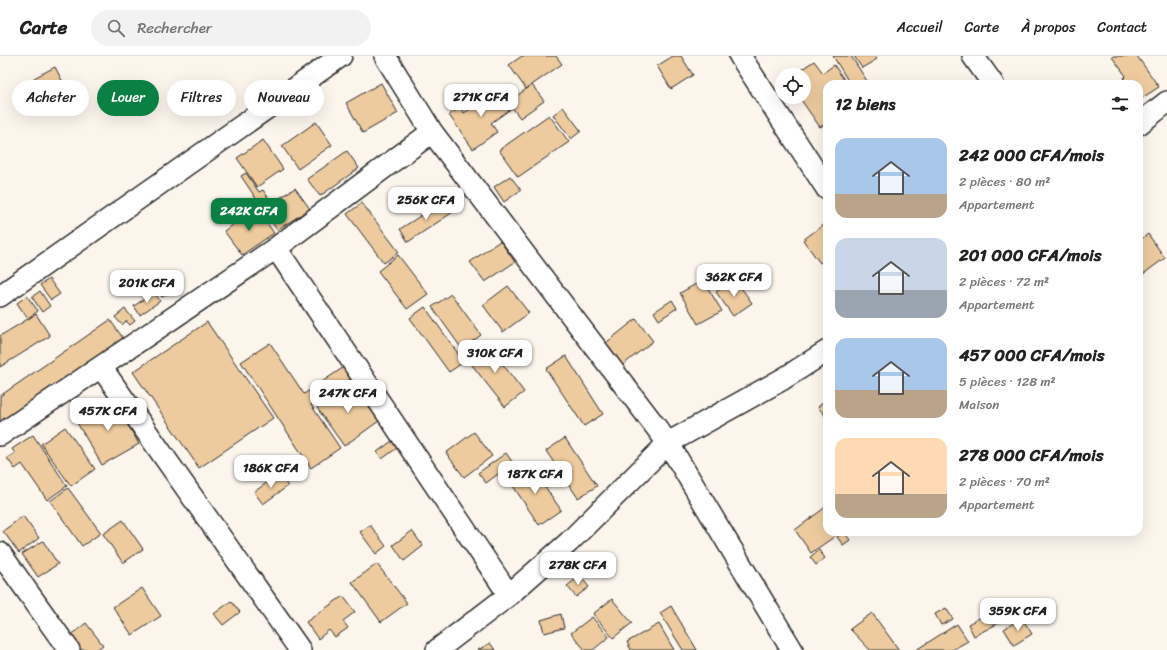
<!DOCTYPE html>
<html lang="fr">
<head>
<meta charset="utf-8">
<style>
	:root { --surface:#fff; --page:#f2f2f2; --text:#222; --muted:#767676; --line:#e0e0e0; --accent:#0b8043 }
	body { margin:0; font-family:Sriracha,sans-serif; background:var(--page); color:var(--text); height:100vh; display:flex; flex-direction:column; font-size:15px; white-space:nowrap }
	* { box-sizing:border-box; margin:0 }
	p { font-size:13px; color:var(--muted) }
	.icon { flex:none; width:22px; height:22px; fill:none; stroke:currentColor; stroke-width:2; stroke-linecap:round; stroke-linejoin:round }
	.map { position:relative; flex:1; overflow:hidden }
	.sheet { position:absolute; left:823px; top:24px; width:320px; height:456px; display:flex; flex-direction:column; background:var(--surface); border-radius:12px; box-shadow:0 4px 16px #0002 }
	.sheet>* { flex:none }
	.banner { position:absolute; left:12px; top:24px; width:380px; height:36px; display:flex; gap:8px }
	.buttons { position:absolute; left:775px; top:12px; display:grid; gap:8px }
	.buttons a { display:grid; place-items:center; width:36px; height:36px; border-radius:50%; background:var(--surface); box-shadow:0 4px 16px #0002; font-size:20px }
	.price { position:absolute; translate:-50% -34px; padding:0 9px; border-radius:8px; background:#fff; color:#222; font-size:13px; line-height:26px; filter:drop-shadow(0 1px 2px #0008) }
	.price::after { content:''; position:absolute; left:50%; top:24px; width:12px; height:9px; margin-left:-6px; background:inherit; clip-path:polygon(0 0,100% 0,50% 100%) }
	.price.active { background:var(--accent); color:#fff }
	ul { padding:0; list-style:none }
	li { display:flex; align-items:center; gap:12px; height:100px; padding:0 12px }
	li span { display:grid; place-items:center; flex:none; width:112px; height:80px; border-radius:12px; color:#555 }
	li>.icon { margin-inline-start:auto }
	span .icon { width:48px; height:48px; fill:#fffc; stroke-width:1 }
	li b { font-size:17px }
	h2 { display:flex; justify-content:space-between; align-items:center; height:48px; padding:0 12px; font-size:17px }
	.chip { padding:0 14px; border-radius:18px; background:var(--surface); box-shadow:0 4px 16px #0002; font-size:14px; line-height:36px }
	.chip.active { background:var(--accent); color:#fff }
	header { display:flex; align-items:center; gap:24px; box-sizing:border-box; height:56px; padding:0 20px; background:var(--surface); border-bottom:1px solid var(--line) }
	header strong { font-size:19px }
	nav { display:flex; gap:22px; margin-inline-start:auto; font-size:14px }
	.search { width:280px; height:36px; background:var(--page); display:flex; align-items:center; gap:10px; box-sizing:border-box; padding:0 14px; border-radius:22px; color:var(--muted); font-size:15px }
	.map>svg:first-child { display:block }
	.building { fill:#edcb9e; stroke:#2b2b2b }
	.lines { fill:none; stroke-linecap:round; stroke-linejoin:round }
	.street-casing { stroke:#2b2b2b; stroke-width:24 }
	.street { stroke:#fff; stroke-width:21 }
</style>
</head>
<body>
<header>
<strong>Carte</strong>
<div class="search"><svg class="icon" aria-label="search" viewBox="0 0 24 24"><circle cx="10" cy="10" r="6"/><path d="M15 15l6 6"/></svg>Rechercher</div>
<nav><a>Accueil</a><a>Carte</a><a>À propos</a><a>Contact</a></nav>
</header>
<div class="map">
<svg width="1167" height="594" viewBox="0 0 1167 594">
	<rect width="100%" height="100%" fill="#fbf5ec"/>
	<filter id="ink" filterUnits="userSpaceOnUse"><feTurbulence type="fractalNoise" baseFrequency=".025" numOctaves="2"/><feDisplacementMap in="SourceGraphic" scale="8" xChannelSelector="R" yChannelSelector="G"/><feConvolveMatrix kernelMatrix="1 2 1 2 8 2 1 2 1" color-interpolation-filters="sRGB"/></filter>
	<g filter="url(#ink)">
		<path class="building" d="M522,0H556L562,8L526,33L509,9Z
			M673,0H681L693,19L671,33L657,10Z
			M833,0H851L869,28H850Z
			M854,0H875L877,3L862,12Z
			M1114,0H1137L1159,31L1139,44V28H1126L1123,23L1126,20L1112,1Z
			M814,5L823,17L834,9L847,28H827V67L820,71L799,41H804V19H793Z
			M55,11L66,32L45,43L34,22Z
			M381,27L398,57L363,77L346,47Z
			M532,29L544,45L520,62L508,46Z
			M499,33L512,52L491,67L497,76L473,93L449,59L460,51L464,57Z
			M563,51L581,75L571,83L553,59Z
			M549,59L569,86L518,121L499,94Z
			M316,66L332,89L298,113L282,90Z
			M263,84L283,113L257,131L237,102Z
			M347,95L359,112L320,140L307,123Z
			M246,117L259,136L263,134L272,147L295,132L310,153L277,174L241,120Z
			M510,120L521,134L504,146L494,131Z
			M445,144L453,156L408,186L400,173Z
			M362,147L399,196L384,207L347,158Z
			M256,152L274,177L242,199L224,175Z
			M827,166V202L820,207L803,184Z
			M1148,178L1165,202L1139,221V185Z
			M500,185L515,206L485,226L470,206Z
			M398,199L428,238L407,253L378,215Z
			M49,223L60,238L51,244L40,229Z
			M735,223L752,247L733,260L716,236Z
			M703,224L722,255L698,268L680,237Z
			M164,229L169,237L162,241L157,233Z
			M508,230L529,257L503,276L483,249Z
			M40,235L50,250L42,256L32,241Z
			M154,236L160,245L140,259L134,250Z
			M451,238L481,279L462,293L432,251Z
			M27,240L38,255L28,263L17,247Z
			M672,244L677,252L659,264L654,256Z
			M425,251L464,306L449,316L410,262Z
			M125,253L135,265L130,269L126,265L122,269L115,261Z
			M36,258L50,280L0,311V280Z
			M636,263L653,285L619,312L602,290Z
			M110,264L123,282L0,369V340Z
			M207,266L273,362L199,412L133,316Z
			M485,285L524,336L505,351L465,300Z
			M270,287L304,338L344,311L352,322L311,349L340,392L311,412L241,306Z
			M566,300L603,358L584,370L546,313Z
			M352,327L379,365L344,390L317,352Z
			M113,343L139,388L102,409L76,365Z
			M827,343V362L818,351Z
			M65,371L95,413L71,430L41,388Z
			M474,376L492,400L464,421L446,397Z
			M33,379L67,430L47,444L22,408L15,413L7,402L15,397L12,393Z
			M396,382L401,389L382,403L377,396Z
			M565,382L597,430L578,442L546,395Z
			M506,397L513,407L486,427L478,417Z
			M531,410L561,454L539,469L509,424Z
			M279,418L288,430L263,448L254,436Z
			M68,432L101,477L82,490L50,445Z
			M827,450V476H841L811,497L795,474Z
			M23,460L39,482L19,497L3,475Z
			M123,464L143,493L123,507L103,478Z
			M370,469L386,490L376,498L360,476Z
			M412,475L423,490L404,505L393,489Z
			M844,476L850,484L843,489L837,481Z
			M43,485L58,508L38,521L22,498Z
			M819,494L825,502L816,509L810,501Z
			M377,508L407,547L381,566L352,526Z
			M580,520L589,531L576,541L567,530Z
			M142,532L161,560L132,579L113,551Z
			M343,540L355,556L343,565L348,572L335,581L329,574L318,583L306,566Z
			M612,543L632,567L613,582L593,558Z
			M231,545L240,556L223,569L214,558Z
			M1012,545L1018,557L974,580L968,568Z
			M671,550L697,594H683L660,557Z
			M946,552L953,563L941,569L935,558Z
			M872,557L899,594H870L850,573Z
			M561,558L564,572L544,577L541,564Z
			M592,561L609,581L593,594H585L571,577Z
			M1022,562L1032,578L1014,589L1004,573Z
			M86,567L103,589L96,594H81L70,580Z
			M659,568L674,594H631L627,586Z
			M957,568L968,585L952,594H916Z
			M490,587L495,594H478Z"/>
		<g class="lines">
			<g class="street-casing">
				<path id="street" d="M385,0L432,76L668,387L792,594
					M740,0L827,133
					M973,0L993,28
					M1139,68L1167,46
					M276,192L509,539
					M0,240L341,0
					M101,311L300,594
					M0,379L276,192L432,76
					M0,497L69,594
					M437,594L509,539L569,486L668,387L783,323L827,295"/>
			</g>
			<use href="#street" class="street"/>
		</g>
	</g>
</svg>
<div class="buttons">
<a><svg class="icon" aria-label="locate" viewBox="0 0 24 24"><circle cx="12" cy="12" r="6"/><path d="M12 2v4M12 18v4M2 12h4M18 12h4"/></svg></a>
</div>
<b class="price" style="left:481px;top:62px">271K CFA</b>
<b class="price" style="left:426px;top:165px">256K CFA</b>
<b class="price active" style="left:249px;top:176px">242K CFA</b>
<b class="price" style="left:734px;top:242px">362K CFA</b>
<b class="price" style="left:147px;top:248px">201K CFA</b>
<b class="price" style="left:495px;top:318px">310K CFA</b>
<b class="price" style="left:348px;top:358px">247K CFA</b>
<b class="price" style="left:108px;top:376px">457K CFA</b>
<b class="price" style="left:271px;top:433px">186K CFA</b>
<b class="price" style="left:535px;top:439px">187K CFA</b>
<b class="price" style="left:578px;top:530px">278K CFA</b>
<b class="price" style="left:1018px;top:576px">359K CFA</b>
<div class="banner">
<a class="chip">Acheter</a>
<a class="chip active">Louer</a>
<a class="chip">Filtres</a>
<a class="chip">Nouveau</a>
</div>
<section class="sheet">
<h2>12 biens<svg class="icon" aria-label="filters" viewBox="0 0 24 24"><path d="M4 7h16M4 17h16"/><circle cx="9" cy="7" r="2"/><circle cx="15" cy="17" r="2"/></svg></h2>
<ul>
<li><span style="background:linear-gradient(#a9c7e8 70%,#b9a48a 0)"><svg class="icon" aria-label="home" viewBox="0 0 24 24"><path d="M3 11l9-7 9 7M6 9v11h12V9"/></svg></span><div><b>242 000 CFA/mois</b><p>2 pièces · 80 m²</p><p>Appartement</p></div></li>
<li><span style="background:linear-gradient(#c9d6e8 65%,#9aa5b1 0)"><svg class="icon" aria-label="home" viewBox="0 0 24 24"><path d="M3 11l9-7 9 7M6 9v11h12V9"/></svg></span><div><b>201 000 CFA/mois</b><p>2 pièces · 72 m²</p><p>Appartement</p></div></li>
<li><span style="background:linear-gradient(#a9c7e8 65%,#b9a48a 0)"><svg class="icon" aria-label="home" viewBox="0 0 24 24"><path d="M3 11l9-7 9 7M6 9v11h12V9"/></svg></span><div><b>457 000 CFA/mois</b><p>5 pièces · 128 m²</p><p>Maison</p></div></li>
<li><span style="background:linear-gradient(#ffd9b3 70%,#b9a48a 0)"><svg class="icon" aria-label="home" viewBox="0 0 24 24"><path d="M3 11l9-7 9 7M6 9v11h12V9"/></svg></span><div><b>278 000 CFA/mois</b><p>2 pièces · 70 m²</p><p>Appartement</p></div></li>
</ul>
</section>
</div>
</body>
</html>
